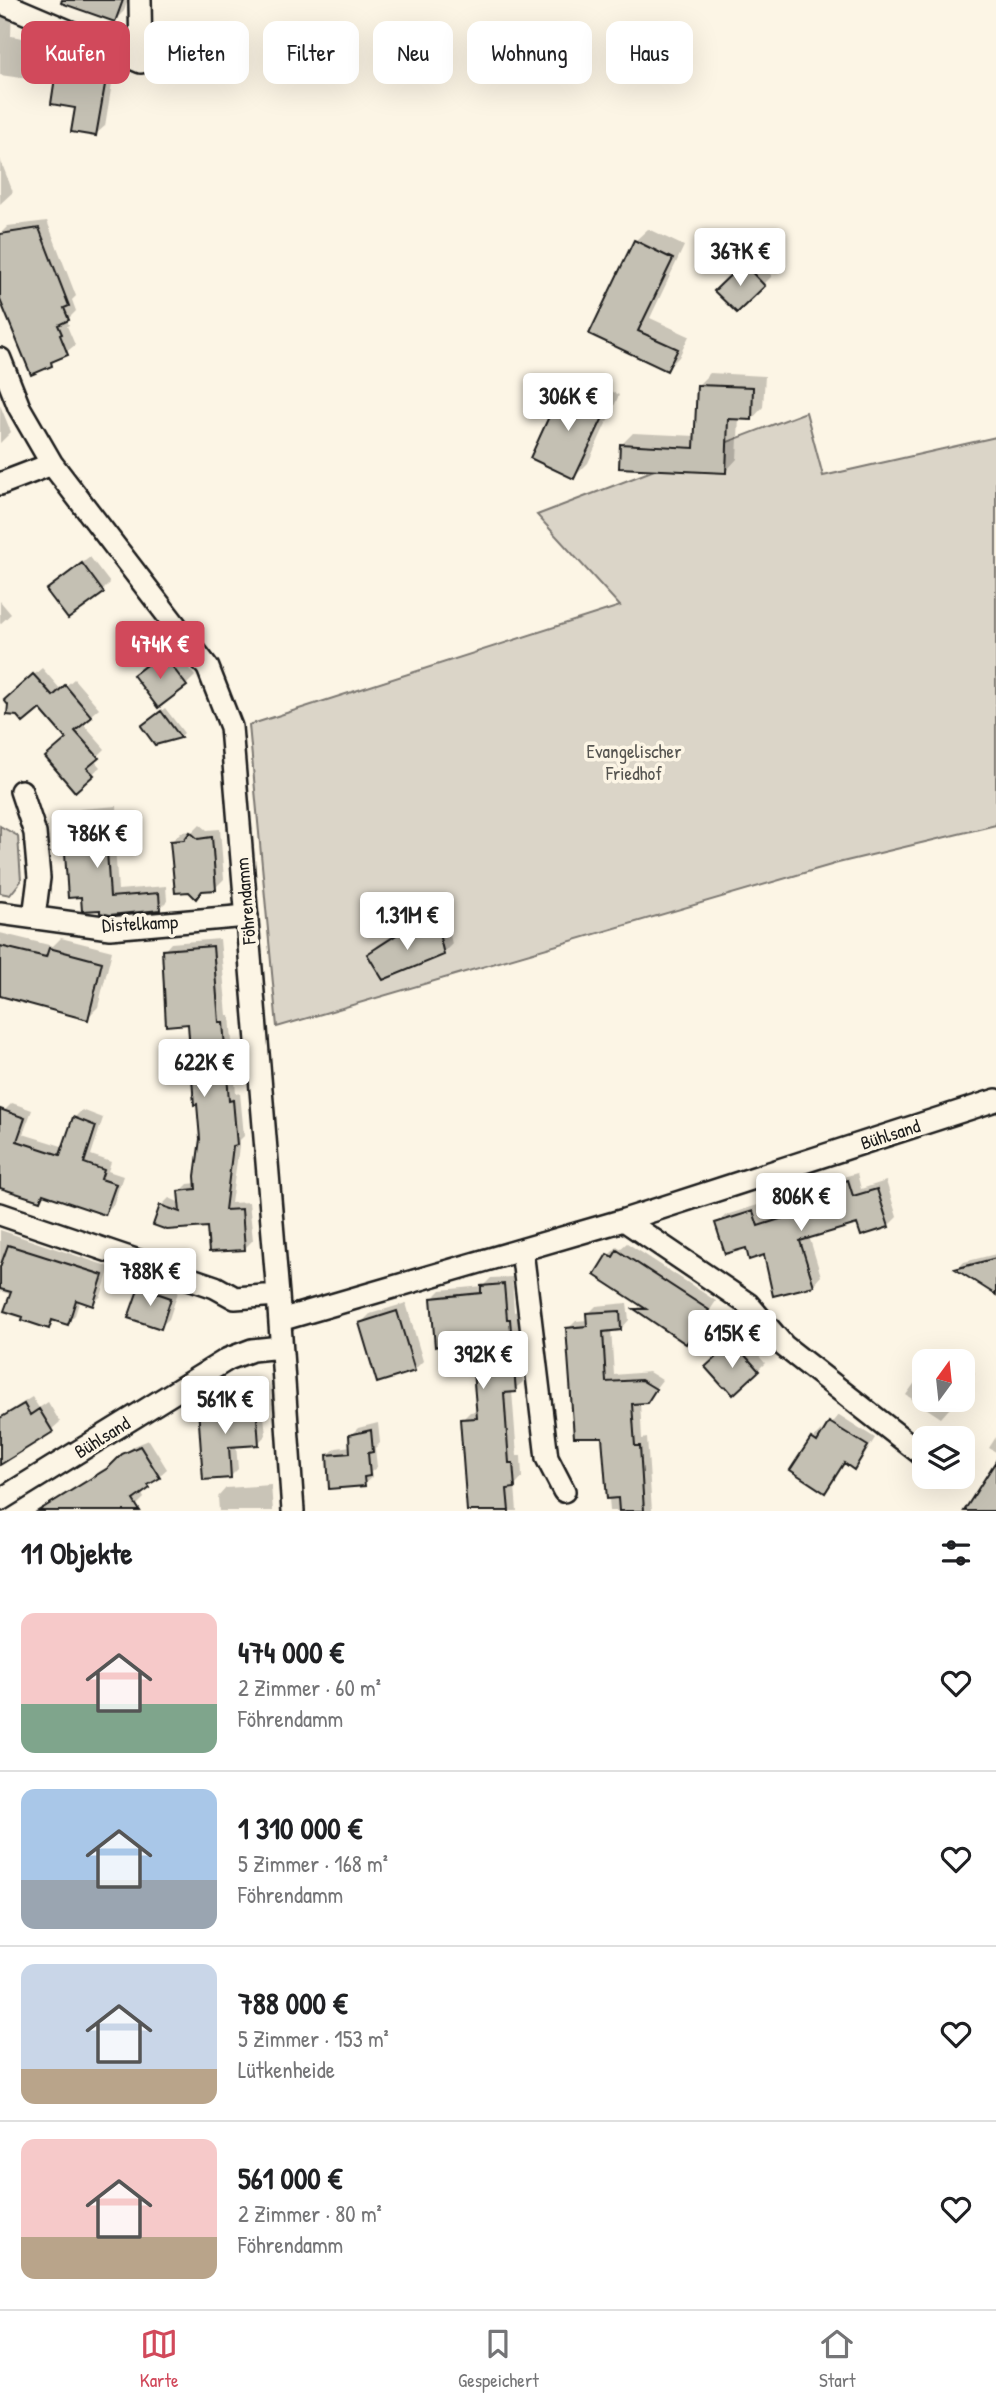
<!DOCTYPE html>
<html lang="de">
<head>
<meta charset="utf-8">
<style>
	:root { --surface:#fff; --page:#f2f2f2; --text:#202124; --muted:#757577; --line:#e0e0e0; --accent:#d1495b }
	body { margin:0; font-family:"Patrick Hand",sans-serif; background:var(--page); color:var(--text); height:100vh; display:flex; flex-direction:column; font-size:26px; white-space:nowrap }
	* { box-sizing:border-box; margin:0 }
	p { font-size:23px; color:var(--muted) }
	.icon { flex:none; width:38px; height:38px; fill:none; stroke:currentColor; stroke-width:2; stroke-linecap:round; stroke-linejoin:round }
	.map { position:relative; height:1511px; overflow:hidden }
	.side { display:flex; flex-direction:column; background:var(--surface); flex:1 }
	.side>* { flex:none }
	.top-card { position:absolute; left:21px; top:21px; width:956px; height:63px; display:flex; gap:14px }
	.needle { width:46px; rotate:15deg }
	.fabs { position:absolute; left:912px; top:1349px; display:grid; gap:14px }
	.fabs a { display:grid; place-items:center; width:63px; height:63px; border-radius:14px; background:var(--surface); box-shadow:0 7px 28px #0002; font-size:35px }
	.price { position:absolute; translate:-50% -60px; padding:0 16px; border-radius:7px; background:#fff; color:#222; font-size:23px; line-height:46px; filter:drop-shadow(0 2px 4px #0008) }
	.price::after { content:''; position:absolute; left:50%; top:42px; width:21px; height:16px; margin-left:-10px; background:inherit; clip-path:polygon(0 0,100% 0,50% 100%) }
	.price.selected { background:var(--accent); color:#fff }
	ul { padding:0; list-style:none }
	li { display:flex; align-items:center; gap:21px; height:175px; padding:0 21px }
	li+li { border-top:2px solid var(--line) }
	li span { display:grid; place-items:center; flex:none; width:196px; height:140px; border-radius:14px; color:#555 }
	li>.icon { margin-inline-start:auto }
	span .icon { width:84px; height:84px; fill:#fffc; stroke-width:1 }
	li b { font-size:30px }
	h2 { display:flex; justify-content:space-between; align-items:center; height:84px; padding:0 21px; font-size:30px }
	.tag { padding:0 24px; border-radius:14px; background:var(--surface); box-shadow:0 7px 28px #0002; font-size:24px; line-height:63px }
	.tag.selected { background:var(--accent); color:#fff }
	.tabs { display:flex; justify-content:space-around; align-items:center; height:98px; border-top:2px solid var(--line); background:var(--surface); font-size:19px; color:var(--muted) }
	.tabs a { display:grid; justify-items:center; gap:4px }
	.tabs .selected { color:var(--accent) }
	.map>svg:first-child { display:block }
	.green { fill:#dbd5c8; stroke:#7c7872; stroke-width:2 }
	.shadow { fill:#0003 }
	.building { fill:#c4c0b3; stroke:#1c1c1c; stroke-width:2 }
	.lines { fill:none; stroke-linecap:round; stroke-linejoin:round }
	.minor-casing { stroke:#1c1c1c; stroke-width:26 }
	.minor { stroke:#fcf5e5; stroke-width:21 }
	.labels { text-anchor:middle; stroke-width:7; stroke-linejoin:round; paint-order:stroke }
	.park-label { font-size:19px; fill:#555450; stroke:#fcf5e5 }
	.street-label { font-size:19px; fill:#1c1c1c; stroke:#fcf5e5 }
</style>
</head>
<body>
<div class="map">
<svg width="996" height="1511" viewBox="0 0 996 1511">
	<rect width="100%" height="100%" fill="#fcf5e5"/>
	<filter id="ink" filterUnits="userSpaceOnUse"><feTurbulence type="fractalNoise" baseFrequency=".0143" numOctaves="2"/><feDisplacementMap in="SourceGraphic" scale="14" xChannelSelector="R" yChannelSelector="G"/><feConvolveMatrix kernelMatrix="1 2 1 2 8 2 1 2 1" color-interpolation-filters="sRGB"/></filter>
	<g filter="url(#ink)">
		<path class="green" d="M806,412L823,476L996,437V825L838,863L277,1027L249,725L620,606L537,515Z
			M0,826L18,836L21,881L10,895L0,893Z"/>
		<path class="shadow" d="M0,0L12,7L11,36L58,44L54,70L43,81L0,75Z
			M59,0H128L124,11L115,20Z
			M67,63L114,71L105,126L96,134L77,107L58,72Z
			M0,159L13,192L0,204Z
			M47,221L76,296L72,300L76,311L67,320L69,325L67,326L75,345L51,364L0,294V234L8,226Z
			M648,229L684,246L650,318L689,336L679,357L667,369L591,334L635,241Z
			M752,255L772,276L737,311L716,291Z
			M710,373L765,376L763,407L752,419L739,418L737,459L726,471L621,445L633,433L696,436L698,385Z
			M577,376L619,395L588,463L574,477L564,389Z
			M0,405L11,432L0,443Z
			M90,557L110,583L102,591L48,590Z
			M0,601L11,614L0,624Z
			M171,646L195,676L186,685L135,675Z
			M42,668L61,690L74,679L99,708L82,723L105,749L94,760L100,767L75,790L67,738L40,706L13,693Z
			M165,708L184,733L180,737L147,722Z
			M117,806L118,826L114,831L118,890L166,886L167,901L159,909L102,908L83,895L66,838L73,831L72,817L80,809Z
			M200,824L207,830L220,829L224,879L215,888L172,841L181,832L193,831Z
			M446,917L452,944L443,953L369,954L378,945L408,926Z
			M0,933L53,946L61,938L112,951L98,1007L87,1018L0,995Z
			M220,939L227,1015H230L236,1094L240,1093L244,1136L240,1140L231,1203L249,1202L253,1240L245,1248L209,1225L161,1206L169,1198L181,1203L180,1192L188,1184L197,1183L202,1139L190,1022L164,951L171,943Z
			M12,1103L32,1110L23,1134L65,1147L74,1118L82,1110L103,1118L91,1155L111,1162L108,1171L123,1176L113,1205L105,1213L46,1193L40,1199L0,1186V1108L5,1110Z
			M857,1173L861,1189L886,1181L897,1217L888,1226L858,1221L809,1236L821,1276L813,1285L765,1253L747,1246L717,1223L726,1215L761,1204L766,1219L824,1200L821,1190L830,1181Z
			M0,1230L110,1267L101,1296L93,1304L80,1300L75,1315L67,1323L56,1319L48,1327L12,1295L0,1291Z
			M627,1243L716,1301L694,1334L686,1342L637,1309L642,1304L609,1255L617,1247L620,1249Z
			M996,1254V1293L958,1268L964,1262Z
			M512,1277L514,1312L518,1311L523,1382L512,1391L517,1456H521L522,1478L515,1486L517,1511H469L462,1420L470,1412L478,1411L472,1333L433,1298L441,1290L483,1286L491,1278Z
			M149,1279L179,1289L169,1319L160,1327L140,1288Z
			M406,1303L423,1361L414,1370L361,1323L370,1314Z
			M627,1303L629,1320L621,1329H611L614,1375L649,1372L662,1380L646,1401L640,1402L642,1439L647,1438L652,1511H610L604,1435L568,1329L576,1321L588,1320V1314L596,1306Z
			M736,1340L745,1351L750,1346L765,1363L758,1370L715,1360Z
			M941,1350L958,1362H930Z
			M962,1364L975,1373L962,1391Z
			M924,1370V1400H957L941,1418L906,1395Z
			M32,1397L39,1408L48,1402L60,1422L51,1430L0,1454V1417Z
			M262,1397L266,1435L258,1443L236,1445L238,1469L230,1477L200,1409L207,1401Z
			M839,1415L875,1438L862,1459L854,1467L846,1462L824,1490L813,1439L821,1431L824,1434Z
			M378,1423L380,1443L375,1448L377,1467L371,1472L372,1477L364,1484L328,1455L336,1448L351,1446L350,1436L358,1428Z
			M996,1437V1452L989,1448Z
			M149,1440L167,1469L141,1492L144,1498L136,1506H49L57,1498L118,1460L134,1446Z
			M271,1485L273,1511H219L218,1497L226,1488Z"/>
		<path class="building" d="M62,0H123L115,22L61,3Z
			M56,71L106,79L96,136L71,132L75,108L51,104Z
			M39,228L69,306L64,308L69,320L58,325L62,334L60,335L68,355L51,362L52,366L31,375L0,300V234Z
			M634,240L673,259L638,331L678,349L667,371L589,334Z
			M743,263L765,286L737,313L714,291Z
			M697,385L753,387L752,420L728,419L726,473L619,468L620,444L694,448Z
			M562,388L607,409L574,479L530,458Z
			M82,563L104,593L68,619L46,590Z
			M162,653L187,686L158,708L133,675Z
			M33,674L53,696L65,685L92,717L75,731L99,758L87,768L94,775L75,792L45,757L66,739L40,709L23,723L17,716L7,715L8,705L4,700Z
			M161,711L181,738L155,745L141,726Z
			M110,813L111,836H106L110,897L159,893L160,910L110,915L100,913V910L82,911L81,897L68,898L64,838L72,837L71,816Z
			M190,832L198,839L212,837L216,890L202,891L196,899L189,892L175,893L170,841L184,840Z
			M437,925L444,955L383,980L367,954L398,934Z
			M0,946L46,957L49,948L102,962L88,1020L0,996Z
			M213,946L219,1022H223L229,1101L233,1100L237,1145L233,1146L225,1210L242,1209L245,1250L209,1252L207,1227L167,1230L153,1225L160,1205L180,1212L178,1191L196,1189L195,1176L200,1139L197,1104L194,1105L188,1024L166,1026L162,950Z
			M0,1109L25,1118L17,1141L60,1155L73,1117L96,1126L84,1163L104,1170L101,1179L116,1184L105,1215L43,1194L40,1201L0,1188Z
			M848,1180L853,1196L877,1189L889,1227L861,1236L857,1224L800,1241L814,1286L773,1296L764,1255L749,1260L746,1248L725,1254L715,1223L753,1211L758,1226L824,1205L819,1189Z
			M8,1245L103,1275L93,1306L76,1300L68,1325L52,1320L49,1329L22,1320L23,1317L4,1311L11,1292L0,1289V1267Z
			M617,1250L709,1310L686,1344L634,1309H646L594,1275L607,1254L613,1257Z
			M996,1258V1295L955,1269Z
			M504,1284L507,1319H510L516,1392L504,1393L509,1463H513L515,1488L507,1489L509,1511H467L460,1419L477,1418L470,1336L435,1347L431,1298L481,1293V1286Z
			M139,1287L171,1298L161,1329L128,1318Z
			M397,1311L415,1371L377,1383L359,1323Z
			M620,1311L621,1330L603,1332L606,1382L641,1380L656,1389L647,1403L632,1404L635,1446H640L644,1511H619L618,1498L607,1499L602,1437H574L566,1328L587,1326L586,1313Z
			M728,1346L737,1357L742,1352L759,1371L733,1395L727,1388L723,1387L705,1367Z
			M24,1404L30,1415L39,1409L53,1432L0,1465V1418Z
			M256,1404L259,1445L229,1447L231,1478L203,1480L198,1408Z
			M829,1422L868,1446L854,1470L844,1463L825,1493L790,1470L811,1438L817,1442Z
			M371,1430L373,1452L368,1453L370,1476L364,1477L365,1486L329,1489L327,1455L350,1453L349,1435Z
			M140,1446L160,1478L148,1485L150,1488L133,1500L140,1511H38L108,1468L122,1454Z
			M996,1461V1511H964Z"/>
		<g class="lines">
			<g class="minor-casing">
				<path id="minor" d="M0,2L141,62L140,0
					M0,359L19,407L52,464L208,668L231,727L278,1295L293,1511
					M0,484L52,464
					M21,791L35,833L39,878L34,917
					M0,913L110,928L247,916
					M0,1214L215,1287L235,1298L278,1295
					M624,1220L748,1304L784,1346L924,1456
					M522,1250L547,1458L564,1491
					M280,1320L624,1220L996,1100
					M0,1500L228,1359L252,1350L281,1347"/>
			</g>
			<use href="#minor" class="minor"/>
		</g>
	</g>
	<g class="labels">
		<g class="park-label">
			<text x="634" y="758">Evangelischer<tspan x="634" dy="22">Friedhof</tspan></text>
		</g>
		<g class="street-label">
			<text transform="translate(245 901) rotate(-95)" y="7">Föhrendamm</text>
			<text transform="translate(140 923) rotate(-3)" y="7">Distelkamp</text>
			<text transform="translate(890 1134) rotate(-18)" y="7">Bühlsand</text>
			<text transform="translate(102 1437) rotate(-32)" y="7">Bühlsand</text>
		</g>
	</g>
</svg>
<div class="fabs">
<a><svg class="needle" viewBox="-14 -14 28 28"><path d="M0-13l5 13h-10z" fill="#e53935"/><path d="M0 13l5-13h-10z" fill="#757577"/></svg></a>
<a><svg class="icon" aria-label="layers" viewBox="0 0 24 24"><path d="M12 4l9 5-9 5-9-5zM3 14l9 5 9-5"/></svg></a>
</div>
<b class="price" style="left:740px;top:288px">367K €</b>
<b class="price" style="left:568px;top:433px">306K €</b>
<b class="price selected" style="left:160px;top:681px">474K €</b>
<b class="price" style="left:97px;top:870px">786K €</b>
<b class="price" style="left:407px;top:952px">1.31M €</b>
<b class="price" style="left:204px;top:1099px">622K €</b>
<b class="price" style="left:801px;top:1233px">806K €</b>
<b class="price" style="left:150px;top:1308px">788K €</b>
<b class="price" style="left:732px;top:1370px">615K €</b>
<b class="price" style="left:483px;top:1391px">392K €</b>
<b class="price" style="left:225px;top:1436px">561K €</b>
<div class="top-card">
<a class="tag selected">Kaufen</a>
<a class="tag">Mieten</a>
<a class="tag">Filter</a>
<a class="tag">Neu</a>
<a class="tag">Wohnung</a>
<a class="tag">Haus</a>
</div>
</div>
<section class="side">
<h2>11 Objekte<svg class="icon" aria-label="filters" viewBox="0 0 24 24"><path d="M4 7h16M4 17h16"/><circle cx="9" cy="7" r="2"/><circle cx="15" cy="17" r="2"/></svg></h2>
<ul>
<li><span style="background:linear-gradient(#f6c9c9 65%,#7fa58c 0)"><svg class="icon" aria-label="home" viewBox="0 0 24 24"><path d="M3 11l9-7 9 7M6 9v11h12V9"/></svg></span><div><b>474 000 €</b><p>2 Zimmer · 60 m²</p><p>Föhrendamm</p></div><svg class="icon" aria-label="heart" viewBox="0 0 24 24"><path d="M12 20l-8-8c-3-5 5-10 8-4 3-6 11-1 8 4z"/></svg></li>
<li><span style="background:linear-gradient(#a9c7e8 65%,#9aa5b1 0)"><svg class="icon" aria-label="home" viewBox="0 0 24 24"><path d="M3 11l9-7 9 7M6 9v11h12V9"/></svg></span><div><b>1 310 000 €</b><p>5 Zimmer · 168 m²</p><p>Föhrendamm</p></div><svg class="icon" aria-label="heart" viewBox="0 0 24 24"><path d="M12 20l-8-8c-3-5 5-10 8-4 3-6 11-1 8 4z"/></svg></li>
<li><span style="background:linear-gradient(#c9d6e8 75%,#b9a48a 0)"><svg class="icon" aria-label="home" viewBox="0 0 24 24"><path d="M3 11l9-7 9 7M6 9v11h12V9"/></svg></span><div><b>788 000 €</b><p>5 Zimmer · 153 m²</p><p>Lütkenheide</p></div><svg class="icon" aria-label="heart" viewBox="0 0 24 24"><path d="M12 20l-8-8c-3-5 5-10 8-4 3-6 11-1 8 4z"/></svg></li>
<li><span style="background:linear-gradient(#f6c9c9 70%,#b9a48a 0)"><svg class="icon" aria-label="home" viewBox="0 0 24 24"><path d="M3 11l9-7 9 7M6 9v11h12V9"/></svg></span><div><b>561 000 €</b><p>2 Zimmer · 80 m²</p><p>Föhrendamm</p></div><svg class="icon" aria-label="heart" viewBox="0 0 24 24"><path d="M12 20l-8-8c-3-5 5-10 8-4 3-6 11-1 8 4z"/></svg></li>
</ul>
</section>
<nav class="tabs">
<a class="selected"><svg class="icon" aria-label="map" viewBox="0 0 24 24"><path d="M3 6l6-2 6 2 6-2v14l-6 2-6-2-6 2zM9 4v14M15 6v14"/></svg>Karte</a>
<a><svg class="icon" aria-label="saved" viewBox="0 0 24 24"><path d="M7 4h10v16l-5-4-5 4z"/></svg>Gespeichert</a>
<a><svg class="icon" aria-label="home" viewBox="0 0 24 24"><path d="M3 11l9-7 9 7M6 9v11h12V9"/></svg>Start</a>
</nav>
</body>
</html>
